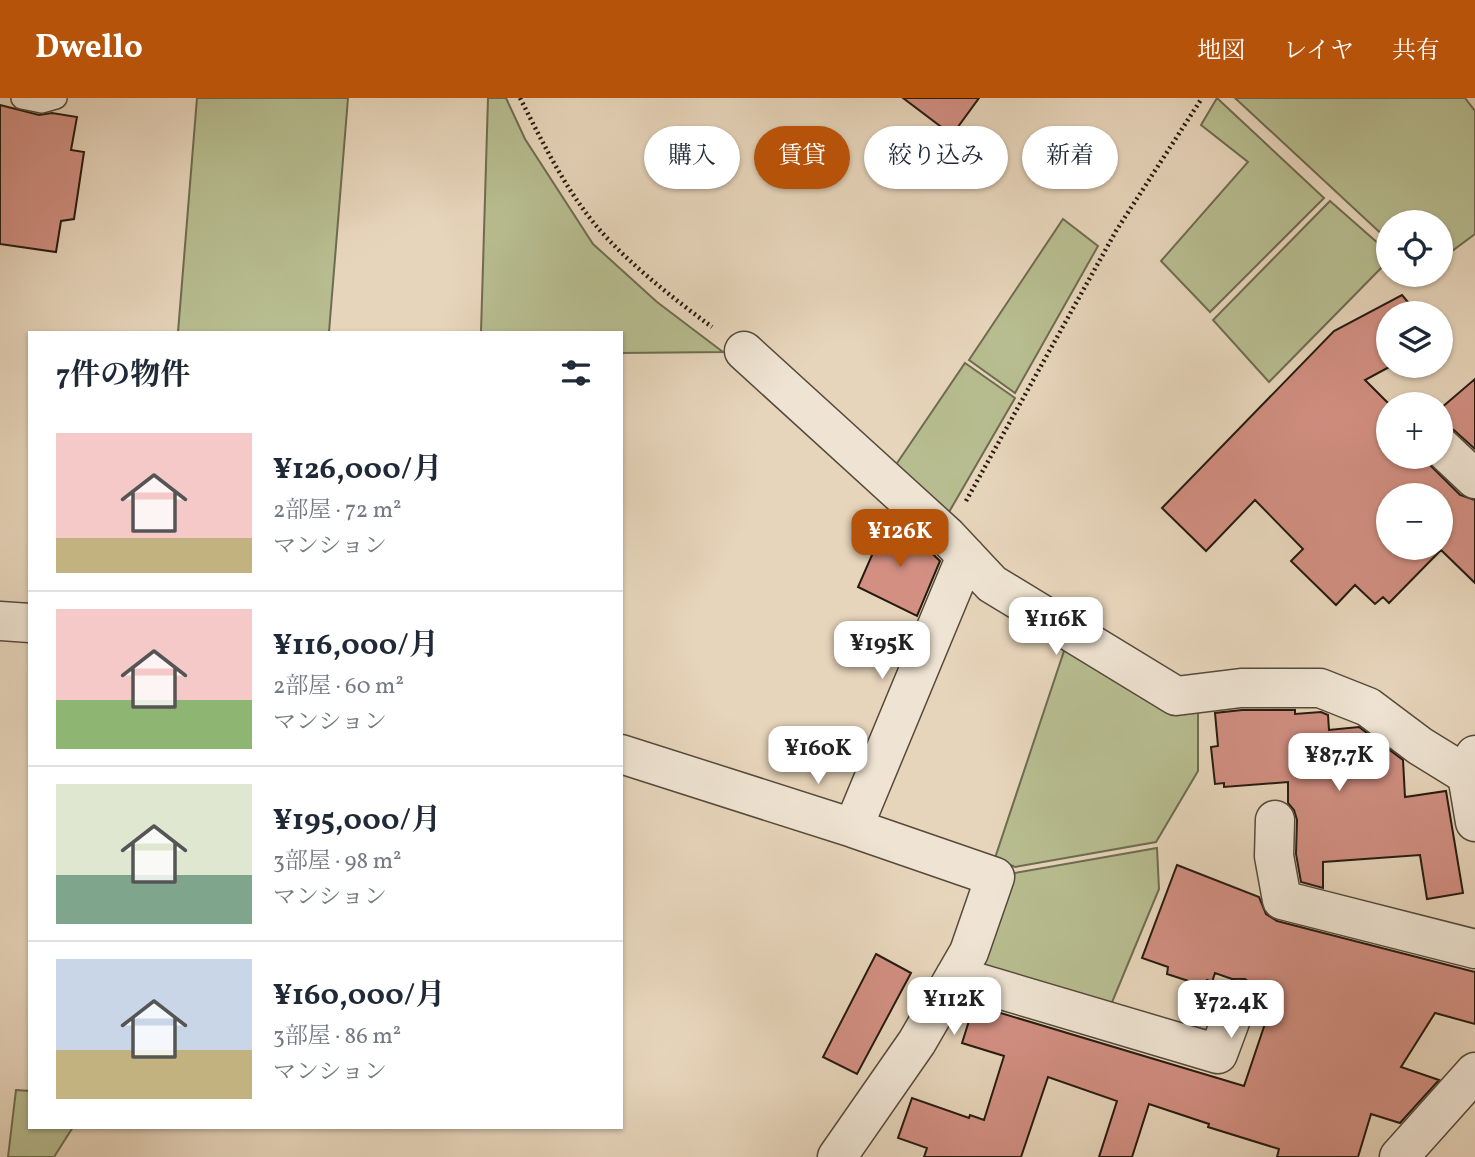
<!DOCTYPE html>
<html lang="ja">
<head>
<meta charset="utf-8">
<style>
	:root { --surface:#fff; --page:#f6f6f7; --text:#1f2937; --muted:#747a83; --line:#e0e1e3; --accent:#b45309 }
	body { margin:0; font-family:Vollkorn,"Noto Serif JP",serif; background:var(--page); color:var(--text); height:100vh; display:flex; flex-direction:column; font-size:26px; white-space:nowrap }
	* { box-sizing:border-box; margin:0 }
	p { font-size:23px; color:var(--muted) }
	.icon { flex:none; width:38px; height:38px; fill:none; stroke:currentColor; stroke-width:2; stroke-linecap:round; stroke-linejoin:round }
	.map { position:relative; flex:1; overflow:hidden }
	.details { position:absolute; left:28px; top:233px; width:595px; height:798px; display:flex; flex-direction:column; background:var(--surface); border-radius:0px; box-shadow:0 2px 5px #0004 }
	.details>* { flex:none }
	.hud { position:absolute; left:644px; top:28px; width:665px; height:63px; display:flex; gap:14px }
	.controls { position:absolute; left:1376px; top:112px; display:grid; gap:14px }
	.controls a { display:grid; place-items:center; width:77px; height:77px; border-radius:50%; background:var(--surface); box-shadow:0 2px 5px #0004; font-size:35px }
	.price { position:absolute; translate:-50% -60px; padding:0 16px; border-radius:14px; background:#fff; color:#222; font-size:23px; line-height:46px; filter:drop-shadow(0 2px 4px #0008) }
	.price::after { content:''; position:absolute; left:50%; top:42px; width:21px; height:16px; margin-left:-10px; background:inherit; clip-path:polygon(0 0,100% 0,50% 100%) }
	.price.on { background:var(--accent); color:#fff }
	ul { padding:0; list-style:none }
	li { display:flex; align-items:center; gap:21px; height:175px; padding:0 28px }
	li+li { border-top:2px solid var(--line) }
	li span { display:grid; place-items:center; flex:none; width:196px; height:140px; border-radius:0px; color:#555 }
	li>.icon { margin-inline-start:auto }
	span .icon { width:84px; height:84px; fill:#fffc; stroke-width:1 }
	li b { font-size:30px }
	h2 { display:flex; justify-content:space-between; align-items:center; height:84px; padding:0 28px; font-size:30px }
	.chip { padding:0 24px; border-radius:32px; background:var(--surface); box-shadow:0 2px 5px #0004; font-size:24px; line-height:63px }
	.chip.on { background:var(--accent); color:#fff }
	header { display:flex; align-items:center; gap:42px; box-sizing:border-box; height:98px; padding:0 35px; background:var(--accent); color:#fff }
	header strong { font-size:33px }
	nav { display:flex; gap:38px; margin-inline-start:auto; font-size:24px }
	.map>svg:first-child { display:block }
	.green { fill:#b7bd90; stroke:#6e6c50; stroke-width:2 }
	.building { fill:#d28f82; stroke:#261b10; stroke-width:2; fill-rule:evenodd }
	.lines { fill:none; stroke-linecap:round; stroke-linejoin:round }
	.service-casing { stroke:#564a3b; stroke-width:24 }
	.minor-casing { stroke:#564a3b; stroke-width:41 }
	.path { stroke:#261b10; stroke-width:4.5; stroke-dasharray:2 3.5; stroke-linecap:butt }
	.service { stroke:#efe4d3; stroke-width:21 }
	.minor { stroke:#efe4d3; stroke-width:38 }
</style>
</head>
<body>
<header>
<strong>Dwello</strong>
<nav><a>地図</a><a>レイヤ</a><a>共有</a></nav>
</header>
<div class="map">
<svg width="1475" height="1059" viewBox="0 0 1475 1059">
	<rect width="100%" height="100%" fill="#e7d5bb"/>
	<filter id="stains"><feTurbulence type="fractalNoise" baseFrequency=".00286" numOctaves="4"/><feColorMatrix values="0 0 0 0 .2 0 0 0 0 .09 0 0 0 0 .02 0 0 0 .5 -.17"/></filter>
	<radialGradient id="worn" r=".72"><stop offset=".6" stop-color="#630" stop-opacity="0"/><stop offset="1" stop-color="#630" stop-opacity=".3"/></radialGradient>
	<path class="green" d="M197,0H348L329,234H178Z
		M488,0H506L525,41L593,146L657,204L723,254L621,255V234H481Z
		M1217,0L1324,100L1210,214L1161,163L1248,64L1201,27Z
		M1235,0H1465L1475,13V136L1440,162V124H1388V142Z
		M1330,103L1388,154V163L1269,284L1213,222Z
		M1063,121L1098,148L1015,295L969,262Z
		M965,265L1015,300L945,421L891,374Z
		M1067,544L1198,610V673L1156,744L1015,769L995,760Z
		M1157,750L1159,791L1108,914L981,871L1015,775Z
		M16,992L30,993V1029H73L54,1059H8Z"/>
	<path class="building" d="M903,0H979L952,37Z
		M0,7L39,17L52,15L77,19L71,52L84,54L74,121L61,123L56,154L0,146Z
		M1402,197L1417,215H1388V268H1391L1365,282L1389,306L1388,359H1422L1460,397L1475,402V485L1441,452L1389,505L1383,499L1375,506L1355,487L1336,507L1291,463L1303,451L1255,402L1206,453L1162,410L1334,233ZM1388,397H1440V450H1388Z
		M1475,281V351L1454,332L1440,327V311Z
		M896,421L940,463L917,518L858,489L876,448L872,443Z
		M1242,612H1295V616L1321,614L1328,617L1329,632L1359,629L1403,662L1405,699L1446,693L1463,795L1427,801L1420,757L1323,764V790L1301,784L1296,756L1297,722L1294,712L1288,705V684L1224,689V685L1215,686L1211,649L1218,648L1215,615Z
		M1177,767L1259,799L1266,816L1277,823L1475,874V926L1435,915L1401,969L1439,982L1400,1025L1371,1016L1358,1059H1277L1279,1051L1208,1029L1209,1026L1149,1006L1132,1059H1099L1117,1003L1048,979L1021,1059H924L927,1050L898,1040L912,1000L969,1020L970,1017L984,1022L1004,958L962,945L974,907L1244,988L1275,896L1256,889L1245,881H1232L1215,875L1212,884L1207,882L1204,888L1167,876L1168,869L1142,860Z
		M876,856L911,875L857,976L823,959Z"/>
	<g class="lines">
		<g class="service-casing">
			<path id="service" d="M22,0L42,4L56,0"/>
		</g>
		<g class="minor-casing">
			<path id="minor" d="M744,253L947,438L992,486L1176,598L1241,590H1320L1368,609L1420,648L1467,677
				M1440,348L1475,381
				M0,523L30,525
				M621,656L853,730L995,779L969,854L917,944L837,1059
				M1475,657L1467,677L1475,724
				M1275,722L1274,758L1282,802L1475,851
				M853,730L966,458
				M955,878L1218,956L1238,902
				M1399,1059L1475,974"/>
		</g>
		<path class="path" d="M520,0C543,45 565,91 598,130C629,166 674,201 712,229
			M966,403L1116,133L1202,0"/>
		<use href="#service" class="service"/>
		<use href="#minor" class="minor"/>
	</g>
	<rect width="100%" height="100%" filter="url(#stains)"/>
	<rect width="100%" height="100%" fill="url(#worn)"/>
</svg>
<div class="controls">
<a><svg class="icon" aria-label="locate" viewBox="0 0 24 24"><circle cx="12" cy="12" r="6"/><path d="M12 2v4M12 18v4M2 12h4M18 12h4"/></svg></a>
<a><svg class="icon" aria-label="layers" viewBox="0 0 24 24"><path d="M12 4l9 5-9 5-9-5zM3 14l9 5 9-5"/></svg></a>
<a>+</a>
<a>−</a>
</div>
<b class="price on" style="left:900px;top:471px">¥126K</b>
<b class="price" style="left:1056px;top:559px">¥116K</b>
<b class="price" style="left:882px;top:583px">¥195K</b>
<b class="price" style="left:818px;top:688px">¥160K</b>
<b class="price" style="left:1339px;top:695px">¥87.7K</b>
<b class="price" style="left:954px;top:939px">¥112K</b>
<b class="price" style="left:1231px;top:942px">¥72.4K</b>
<div class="hud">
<a class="chip">購入</a>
<a class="chip on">賃貸</a>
<a class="chip">絞り込み</a>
<a class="chip">新着</a>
</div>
<section class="details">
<h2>7件の物件<svg class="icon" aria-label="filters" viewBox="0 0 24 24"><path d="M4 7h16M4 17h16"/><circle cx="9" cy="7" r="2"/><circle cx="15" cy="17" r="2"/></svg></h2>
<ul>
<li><span style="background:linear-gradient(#f6c9c9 75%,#c2b280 0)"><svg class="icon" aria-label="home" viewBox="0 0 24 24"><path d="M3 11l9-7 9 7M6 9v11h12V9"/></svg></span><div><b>¥126,000/月</b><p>2部屋 · 72 m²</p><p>マンション</p></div></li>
<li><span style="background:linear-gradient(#f6c9c9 65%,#8fb573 0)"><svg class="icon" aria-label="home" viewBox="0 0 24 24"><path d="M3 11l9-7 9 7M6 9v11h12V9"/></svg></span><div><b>¥116,000/月</b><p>2部屋 · 60 m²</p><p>マンション</p></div></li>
<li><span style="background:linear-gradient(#dfe7d0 65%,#7fa58c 0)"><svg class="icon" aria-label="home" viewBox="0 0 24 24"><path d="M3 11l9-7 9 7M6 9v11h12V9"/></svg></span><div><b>¥195,000/月</b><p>3部屋 · 98 m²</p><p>マンション</p></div></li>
<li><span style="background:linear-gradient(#c9d6e8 65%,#c2b280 0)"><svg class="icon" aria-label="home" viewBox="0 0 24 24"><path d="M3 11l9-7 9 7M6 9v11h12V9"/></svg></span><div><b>¥160,000/月</b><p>3部屋 · 86 m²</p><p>マンション</p></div></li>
</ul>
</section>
</div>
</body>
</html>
